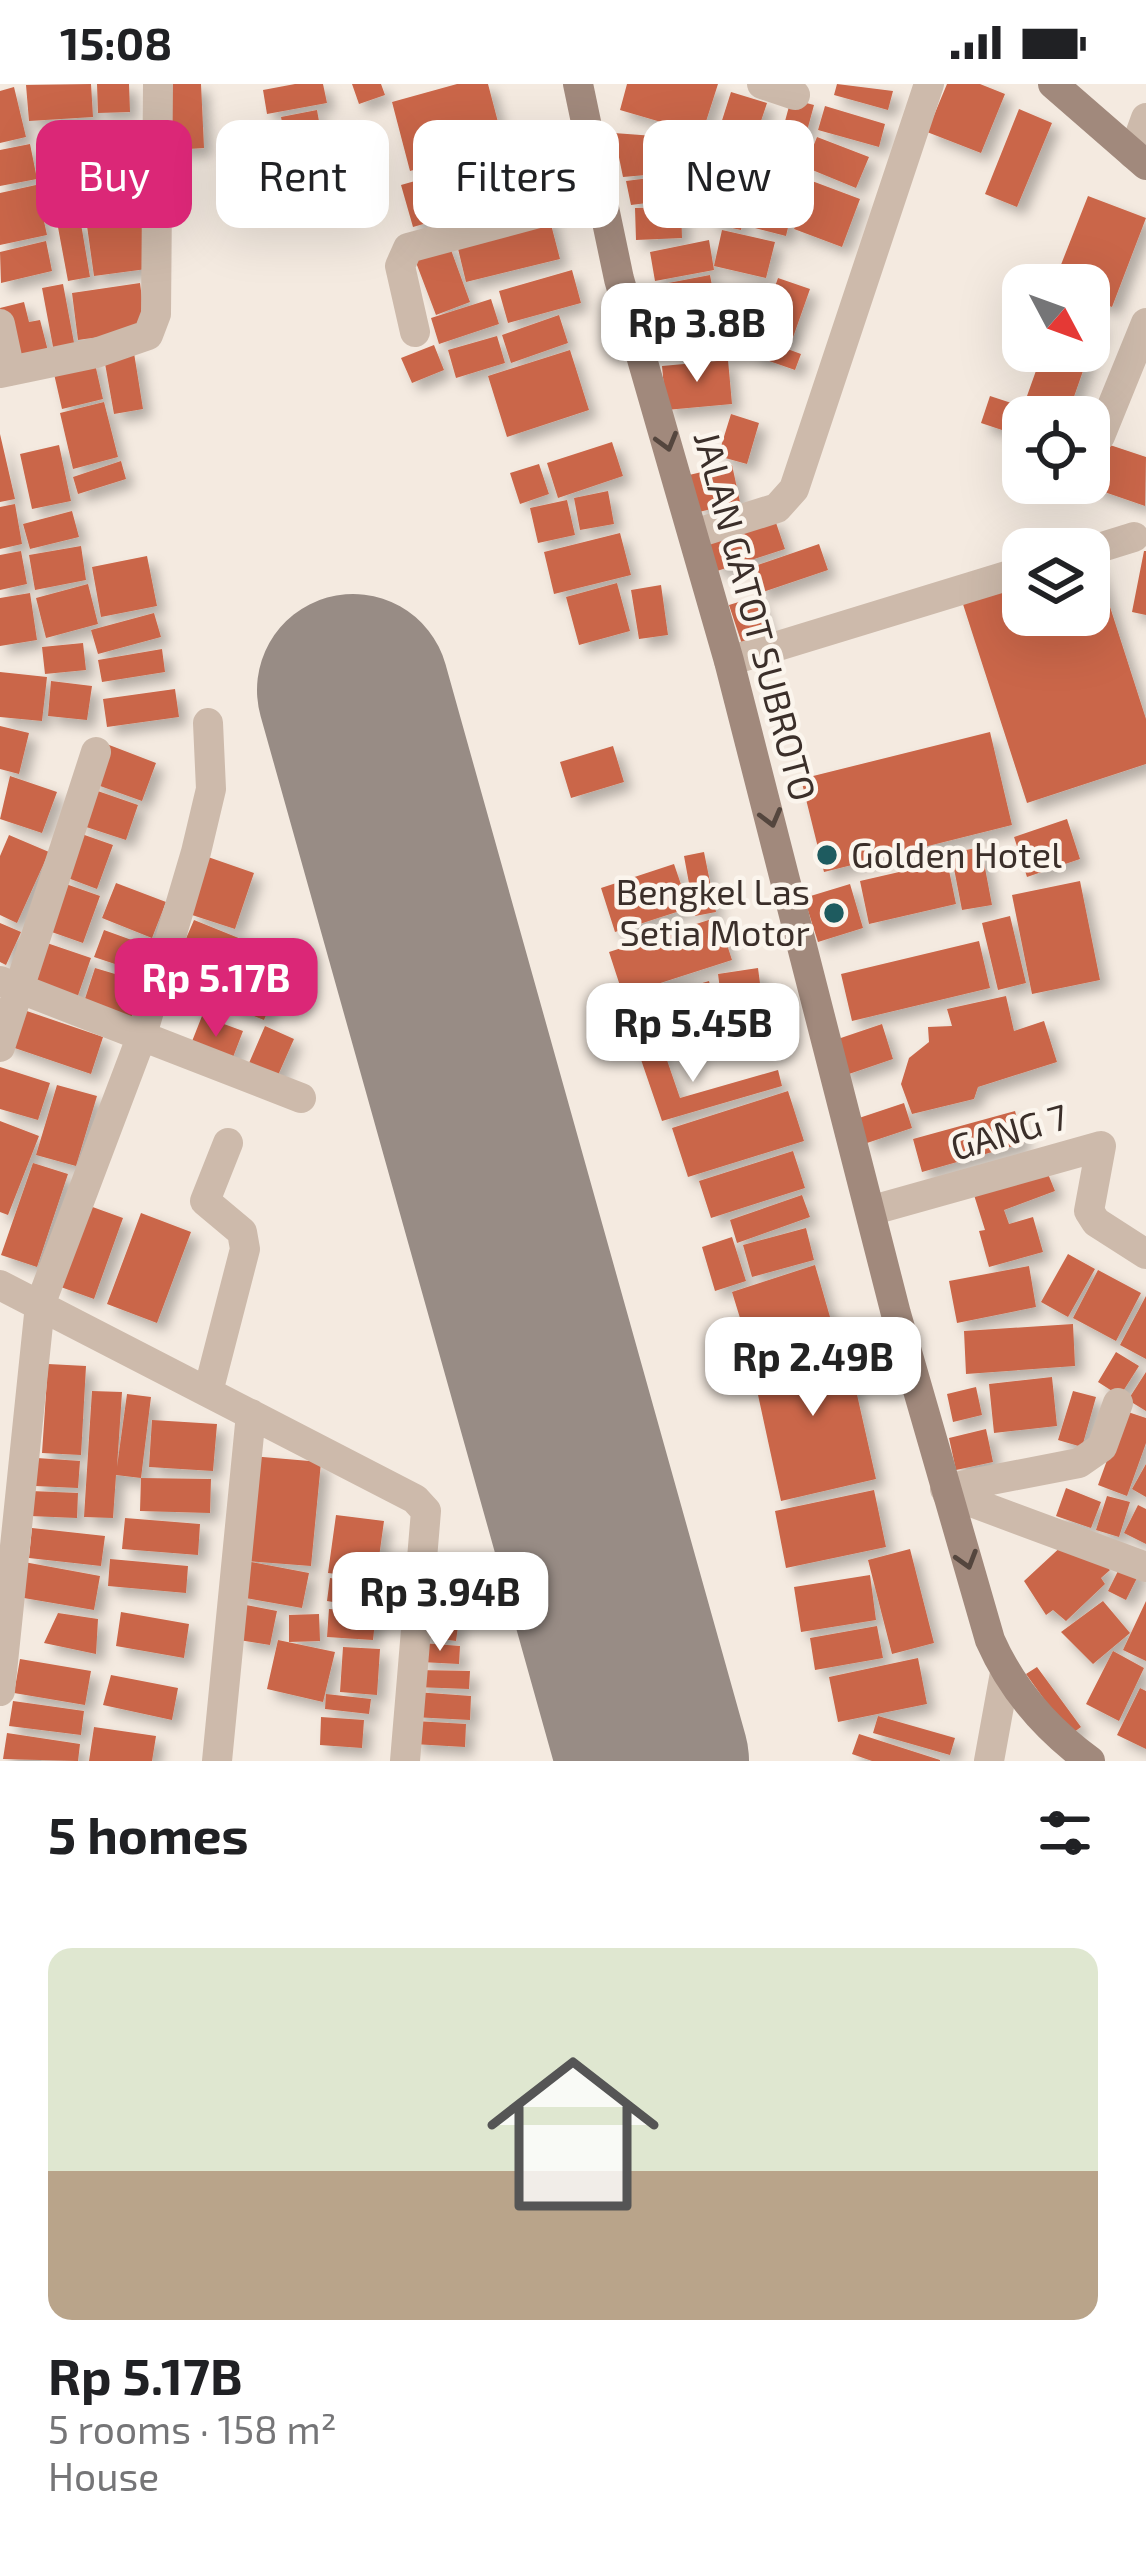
<!DOCTYPE html>
<html lang="en">
<head>
<meta charset="utf-8">
<style>
	:root { --surface:#fff; --page:#f2f2f2; --text:#202124; --muted:#757577; --line:#e0e0e0; --accent:#db2777 }
	body { margin:0; font-family:"Exo 2",sans-serif; background:var(--page); color:var(--text); height:100vh; display:flex; flex-direction:column; font-size:45px; white-space:nowrap }
	* { box-sizing:border-box; margin:0 }
	p { font-size:39px; color:var(--muted) }
	.icon { flex:none; width:66px; height:66px; fill:none; stroke:currentColor; stroke-width:2; stroke-linecap:round; stroke-linejoin:round }
	.map { position:relative; height:1677px; overflow:hidden }
	.drawer { display:flex; flex-direction:column; background:var(--surface); flex:1 }
	.drawer>* { flex:none }
	.hud { position:absolute; left:36px; top:36px; width:1074px; height:108px; display:flex; gap:24px }
	.needle { width:78px; rotate:131deg }
	.tools { position:absolute; left:1002px; top:180px; display:grid; gap:24px }
	.tools a { display:grid; place-items:center; width:108px; height:108px; border-radius:24px; background:var(--surface); box-shadow:0 12px 48px #0002; font-size:60px }
	.price { position:absolute; translate:-50% -102px; padding:0 27px; border-radius:24px; background:#fff; color:#222; font-size:39px; line-height:78px; filter:drop-shadow(0 3px 6px #0008) }
	.price::after { content:''; position:absolute; left:50%; top:72px; width:36px; height:27px; margin-left:-18px; background:inherit; clip-path:polygon(0 0,100% 0,50% 100%) }
	.price.active { background:var(--accent); color:#fff }
	ul { padding:0; list-style:none }
	li { display:grid; align-content:center; gap:24px; height:636px; padding:0 48px }
	li+li { border-top:3px solid var(--line) }
	li span { display:grid; place-items:center; height:372px; border-radius:24px; color:#555 }
	li>.icon { margin-inline-start:auto }
	span .icon { width:216px; height:216px; fill:#fffc; stroke-width:1 }
	li b { font-size:51px }
	h2 { display:flex; justify-content:space-between; align-items:center; height:144px; padding:0 48px; font-size:51px }
	.pill { padding:0 42px; border-radius:24px; background:var(--surface); box-shadow:0 12px 48px #0002; font-size:42px; line-height:108px }
	.pill.active { background:var(--accent); color:#fff }
	.status { display:flex; justify-content:space-between; align-items:center; height:84px; padding:0 60px; background:var(--surface); direction:ltr }
	.status svg { height:33px; fill:currentColor }
	.map>svg:first-child { display:block }
	.lines { fill:none; stroke-linecap:round; stroke-linejoin:round }
	.runway { stroke:#988c85; stroke-width:192 }
	.building { fill:#ca6648; filter:url(#shadow) }
	.street { stroke:#cdbaab; stroke-width:30 }
	.secondary { stroke:#a1897c; stroke-width:30 }
	.oneway { stroke:#54463e }
	.poi-dot { fill:#1e5b5f; stroke:#fbf5ed; stroke-width:4.5 }
	.labels { text-anchor:middle; stroke-width:9; stroke-linejoin:round; paint-order:stroke }
	.street-label { font-size:36px; fill:#3b2f2a; stroke:#fbf5ed }
	.poi-label { font-size:36px; fill:#3b2f2a; stroke:#fbf5ed; text-anchor:start }
</style>
</head>
<body>
<div class="status"><b>15:08</b><svg viewBox="0 0 49 12"><path d="M0 12V9h3v3zM5 12V6h3v6zM10 12V3h3v9zM15 12V0h3v12zM26 1h20v11H26zM47 4h2v5h-2z"/></svg></div>
<div class="map">
<svg width="1146" height="1677" viewBox="0 0 1146 1677">
	<defs>
		<filter id="shadow"><feDropShadow dx="8" dy="8" stdDeviation="6" flood-color="#0004"/></filter>
	</defs>
	<rect width="100%" height="100%" fill="#f4eae0"/>
	<g class="lines">
		<path class="runway" d="M353,606L653,1677"/>
	</g>
	<path class="building" d="M91,0L93,33L29,37L26,1Z
		M97,0H129L130,28L98,29Z
		M169,0H201L204,64L172,66Z
		M295,0H323L327,19L267,30L263,6Z
		M352,0H381L385,11L359,20Z
		M457,0H488L504,61L410,87L392,18Z
		M627,0H718L702,50L620,26Z
		M837,0L893,7L888,26L834,11Z
		M947,0H980L1005,10L981,69L927,48Z
		M14,3L26,53L0,59V7Z
		M731,8L767,19L746,82L711,71Z
		M791,15L814,21L797,84L774,78Z
		M825,22L885,40L879,63L818,46Z
		M1019,25L1052,39L1017,123L985,110Z
		M317,26L320,43L284,49L281,33Z
		M323,47L329,72L298,80L292,55Z
		M614,49L681,54L680,88L623,93Z
		M817,53L869,73L856,104L805,83Z
		M30,60L37,95L0,102V66Z
		M527,65L538,107L413,143L401,101Z
		M723,83L753,89L741,146L710,139Z
		M765,89L799,97L786,152L751,143Z
		M657,93L663,117L631,121L626,97Z
		M812,97L860,115L842,163L794,145Z
		M36,101L47,151L0,161V109Z
		M1088,112L1146,134L1112,223L1089,214V201H1053Z
		M681,123L682,154L636,156L635,124Z
		M548,129L560,175L466,198L455,152Z
		M80,134L90,193L68,197L57,138Z
		M147,134L154,184L94,192L87,142Z
		M722,146L775,158L766,194L714,182Z
		M447,155L470,218L436,231L412,168Z
		M709,156L714,186L655,197L650,168Z
		M46,157L52,187L1,199L0,168Z
		M572,186L581,219L508,239L499,207Z
		M710,191L715,218L662,227L658,201Z
		M778,194L810,205L791,259L759,248Z
		M140,199L146,246L78,256L72,209Z
		M63,200L75,264L54,268L42,204Z
		M491,215L499,240L439,260L431,234Z
		M24,218L29,238L40,236L49,271L11,280L0,224Z
		M707,221L713,253L671,262L665,230Z
		M559,231L568,259L511,279L502,251Z
		M1089,238L1099,241L1069,327L1027,312L1043,267H1089Z
		M497,252L505,279L456,294L448,266Z
		M758,254L801,270L795,286L752,271Z
		M434,261L444,286L412,299L401,274Z
		M570,266L589,326L507,353L488,292Z
		M134,269L143,325L114,330L104,274Z
		M93,271L103,315L62,325L52,281Z
		M728,276L732,320L666,326L662,282Z
		M990,312L1051,332V333H1023V353L981,339Z
		M104,318L118,373L73,385L60,329Z
		M731,330L759,339L747,380L718,372Z
		M0,350L15,415L0,418Z
		M612,358L623,392L558,414L547,379Z
		M1104,359L1146,373L1145,422L1090,403Z
		M59,361L71,417L32,425L20,370Z
		M121,377L126,395L78,410L73,393Z
		M539,380L549,410L520,420L510,389Z
		M732,381L740,418L699,428L689,391Z
		M608,407L614,440L580,446L574,414Z
		M567,416L575,451L538,459L530,424Z
		M15,420L22,460L0,465V423Z
		M72,427L79,453L30,465L23,440Z
		M774,433L785,465L717,487L707,455Z
		M620,449L631,491L554,510L544,468Z
		M819,460L828,486L760,509L752,483Z
		M81,462L86,496L35,506L29,471Z
		M21,467L27,500L0,506V471Z
		M1144,467H1146V531L1132,528Z
		M1093,470L1146,635V680L1027,719L961,514L1023,493V531H1089Z
		M147,472L157,522L101,533L92,483Z
		M617,499L630,547L579,561L566,513Z
		M88,500L98,540L46,554L36,514Z
		M661,501L668,551L639,555L631,506Z
		M30,509L37,556L0,562V514Z
		M758,512L772,557L744,566L729,521Z
		M154,529L161,553L98,570L91,546Z
		M83,559L86,586L45,590L42,563Z
		M162,565L165,588L102,598L98,576Z
		M0,588L47,593L42,637L0,633Z
		M51,597L92,602L87,636L48,632Z
		M175,605L179,633L107,643L103,615Z
		M0,642L29,649L19,690L0,685Z
		M990,648L1012,741L824,788L801,695Z
		M104,659L156,679L142,717L89,698Z
		M613,662L624,698L571,714L560,678Z
		M10,692L57,708L42,749L0,735Z
		M89,704L138,721L126,756L77,740Z
		M1067,735L1080,775L1027,793L1014,753Z
		M76,748L113,761L97,805L60,791Z
		M9,751L49,768L17,839L0,831V772Z
		M981,763L992,821L962,826L951,769Z
		M704,768L716,828L695,832L684,772Z
		M208,773L254,789L235,845L189,830Z
		M947,777L956,820L869,840L860,797Z
		M674,780L689,824L615,848L601,804Z
		M1080,797L1100,896L1032,910L1012,811Z
		M63,799L100,812L83,859L46,846Z
		M116,799L166,818L152,854L102,834Z
		M850,800L863,844L818,858L804,814Z
		M1010,832L1026,899L998,906L982,839Z
		M718,833L732,876L623,911L609,868Z
		M194,836L241,855L225,893L178,873Z
		M0,839L21,848L6,881L0,878Z
		M104,846L151,863L142,889L94,873Z
		M41,857L91,874L75,920L24,902Z
		M979,857L990,904L852,937L841,890Z
		M245,878L282,893L264,936L226,921Z
		M95,884L142,898L130,938L82,924Z
		M758,884L763,923L723,929L718,890Z
		M709,897L718,931L633,956L624,922Z
		M1006,912L1014,947L1044,937L1057,978L978,1003L974,1015L912,1030L901,1000L909,974L929,958L928,943L952,942L947,925Z
		M15,923L103,953L91,990L3,960Z
		M202,932L243,947L230,981L189,965Z
		M882,940L893,975L843,992L832,957Z
		M265,942L294,955L275,998L246,986Z
		M659,953L680,1014L778,986L782,1002L662,1037L636,961Z
		M0,983L50,999L38,1036L0,1025Z
		M57,1001L97,1012L76,1082L36,1071Z
		M788,1007L804,1057L688,1093L672,1044Z
		M904,1019L912,1044L867,1059L859,1034Z
		M1015,1027L1024,1059L922,1088L913,1055Z
		M0,1037L39,1052L8,1131L0,1128Z
		M793,1067L805,1104L711,1134L699,1097Z
		M33,1079L68,1090L37,1183L1,1171Z
		M1046,1085L1055,1107L1004,1126L1009,1140L1033,1133L1043,1168L989,1183L979,1147L985,1146L974,1111Z
		M802,1111L810,1133L737,1159L730,1136Z
		M87,1121L123,1134L94,1215L58,1202Z
		M141,1129L191,1148L157,1239L107,1220Z
		M806,1144L814,1176L752,1193L743,1161Z
		M732,1153L746,1197L715,1207L702,1163Z
		M1068,1170L1095,1185L1068,1233L1041,1218Z
		M815,1181L830,1233L748,1260L732,1208Z
		M1029,1182L1036,1223L957,1239L949,1197Z
		M1098,1186L1141,1209L1116,1257L1073,1234Z
		M1146,1212V1275L1120,1261Z
		M1073,1240L1075,1282L966,1290L964,1247Z
		M844,1253L876,1395L781,1417L750,1274Z
		M1116,1268L1139,1282L1120,1312L1098,1298Z
		M48,1280L86,1282L81,1371L42,1369Z
		M1146,1288V1327L1128,1316Z
		M1052,1293L1057,1342L994,1349L989,1300Z
		M976,1303L982,1331L953,1338L947,1310Z
		M92,1307L122,1308L117,1383L127,1310L151,1313L141,1394L116,1391L113,1434L84,1433Z
		M1073,1307L1096,1313L1082,1363L1058,1356Z
		M1125,1327L1146,1334V1359L1127,1412L1098,1401Z
		M152,1336L217,1340L213,1387L149,1383Z
		M986,1345L993,1378L956,1386L949,1354Z
		M251,1372L321,1378L311,1482L246,1477L309,1489L302,1524L234,1512Z
		M37,1374L80,1377L78,1404L35,1402Z
		M1146,1380V1413L1132,1405Z
		M141,1394L211,1395L210,1429L140,1427Z
		M1066,1404L1101,1418L1091,1444L1056,1432Z
		M874,1406L886,1463L786,1484L775,1427Z
		M31,1407L78,1409L77,1434L30,1432Z
		M1107,1412L1130,1418L1119,1453L1096,1446Z
		M1138,1421L1146,1425V1460L1124,1449Z
		M336,1431L384,1437L376,1495L328,1489Z
		M125,1434L200,1440L198,1471L122,1465Z
		M32,1444L105,1452L101,1482L29,1474Z
		M1065,1459L1085,1463L1110,1486L1101,1494L1105,1500L1066,1537L1053,1526L1046,1531L1024,1497Z
		M910,1465L934,1559L892,1570L868,1476Z
		M110,1475L188,1482L186,1509L108,1502Z
		M1123,1477L1141,1486L1126,1516L1108,1507Z
		M24,1478L100,1492L94,1526L18,1513Z
		M427,1490L445,1492L441,1525L423,1522Z
		M870,1491L876,1536L801,1548L794,1503Z
		M330,1494L380,1502L376,1525L327,1517Z
		M1103,1517L1130,1549L1093,1580L1061,1548Z
		M1146,1517V1577L1123,1566Z
		M246,1521L277,1527L270,1561L239,1556Z
		M329,1525L376,1528L373,1556L327,1553Z
		M121,1528L189,1540L184,1574L116,1562Z
		M58,1529L98,1535L96,1570L44,1559Z
		M319,1530L320,1557L289,1558V1531Z
		M424,1531L459,1535L456,1557L421,1552Z
		M877,1542L883,1574L815,1586L810,1554Z
		M278,1556L335,1568L323,1618L267,1605Z
		M422,1559L460,1562L459,1580L421,1578Z
		M343,1563L380,1565L377,1611L340,1608Z
		M1113,1567L1144,1584L1119,1637L1086,1620Z
		M918,1574L927,1620L838,1638L829,1593Z
		M20,1575L91,1587L85,1621L14,1609Z
		M1037,1583L1081,1643L1070,1651L1026,1590Z
		M416,1586L470,1587L469,1605L415,1603Z
		M111,1591L178,1604L172,1636L103,1621Z
		M1140,1604L1146,1607V1665L1117,1651Z
		M415,1608L471,1612L470,1636L413,1633Z
		M326,1610L371,1615L369,1630L325,1625Z
		M13,1617L84,1627L81,1651L9,1642Z
		M878,1632L955,1654L950,1671L873,1649Z
		M321,1633L364,1636L362,1664L320,1661Z
		M415,1637L466,1640L465,1663L413,1660Z
		M94,1643L156,1652L152,1677H89Z
		M7,1649L80,1660L78,1677L3,1675Z
		M859,1650L940,1676V1677H872L852,1670Z"/>
	<g class="lines">
		<path class="street" d="M762,0L795,11
			M1133,70L1146,34
			M0,240L10,287
			M415,248L400,182L408,164L602,112
			M0,289L96,269L148,251L156,230L158,0
			M1100,352L1146,239
			M694,450L777,424L794,405L929,0
			M1089,467L1134,453
			M729,577L1023,487
			M0,897L301,1014
			M0,963L96,668
			M873,1126L1101,1062L1089,1127L1096,1138L1146,1170
			M0,1201L415,1415L426,1427L405,1677
			M208,1308L245,1165L242,1148L205,1117L228,1059
			M945,1405L1079,1379L1102,1363L1118,1319
			M947,1409L1146,1483
			M0,1607L40,1221L141,954L196,768L211,705L208,639
			M217,1677L251,1330
			M989,1677L1005,1589"/>
		<path class="secondary" d="M578,0L619,195L729,577L896,1230L990,1556C1012,1606 1046,1645 1090,1677
			M1053,0L1146,81"/>
	</g>
	<defs><path id="oneway-chevron" d="M-2-3.5L2.5 0L-2 3.5" fill="none" stroke-width="1.6" stroke-linecap="round" stroke-linejoin="round" transform="scale(3)"/></defs>
	<g class="oneway">
		<use href="#oneway-chevron" transform="translate(667 358) rotate(74)"/>
		<use href="#oneway-chevron" transform="translate(771 734) rotate(75)"/>
		<use href="#oneway-chevron" transform="translate(967 1476) rotate(73)"/>
	</g>
	<g class="poi-dot">
		<circle cx="827" cy="771" r="12"/>
		<circle cx="834" cy="829" r="12"/>
	</g>
	<g class="labels">
		<g class="street-label">
			<text transform="translate(755 532) rotate(75)" y="13">JALAN GATOT SUBROTO</text>
			<text transform="translate(1009 1048) rotate(-16)" y="13">GANG 7</text>
		</g>
		<g class="poi-label">
			<text x="851" y="784">Golden Hotel</text>
			<text x="810" y="821" text-anchor="end">Bengkel Las<tspan x="810" dy="41">Setia Motor</tspan></text>
		</g>
	</g>
</svg>
<div class="tools">
<a><svg class="needle" viewBox="-14 -14 28 28"><path d="M0-13l5 13h-10z" fill="#e53935"/><path d="M0 13l5-13h-10z" fill="#757577"/></svg></a>
<a><svg class="icon" aria-label="locate" viewBox="0 0 24 24"><circle cx="12" cy="12" r="6"/><path d="M12 2v4M12 18v4M2 12h4M18 12h4"/></svg></a>
<a><svg class="icon" aria-label="layers" viewBox="0 0 24 24"><path d="M12 4l9 5-9 5-9-5zM3 14l9 5 9-5"/></svg></a>
</div>
<b class="price" style="left:697px;top:301px">Rp 3.8B</b>
<b class="price active" style="left:216px;top:956px">Rp 5.17B</b>
<b class="price" style="left:693px;top:1001px">Rp 5.45B</b>
<b class="price" style="left:813px;top:1335px">Rp 2.49B</b>
<b class="price" style="left:440px;top:1570px">Rp 3.94B</b>
<div class="hud">
<a class="pill active">Buy</a>
<a class="pill">Rent</a>
<a class="pill">Filters</a>
<a class="pill">New</a>
</div>
</div>
<section class="drawer">
<h2>5 homes<svg class="icon" aria-label="filters" viewBox="0 0 24 24"><path d="M4 7h16M4 17h16"/><circle cx="9" cy="7" r="2"/><circle cx="15" cy="17" r="2"/></svg></h2>
<ul>
<li><span style="background:linear-gradient(#dfe7d0 60%,#b9a48a 0)"><svg class="icon" aria-label="home" viewBox="0 0 24 24"><path d="M3 11l9-7 9 7M6 9v11h12V9"/></svg></span><div><b>Rp 5.17B</b><p>5 rooms · 158 m²</p><p>House</p></div></li>
</ul>
</section>
</body>
</html>
